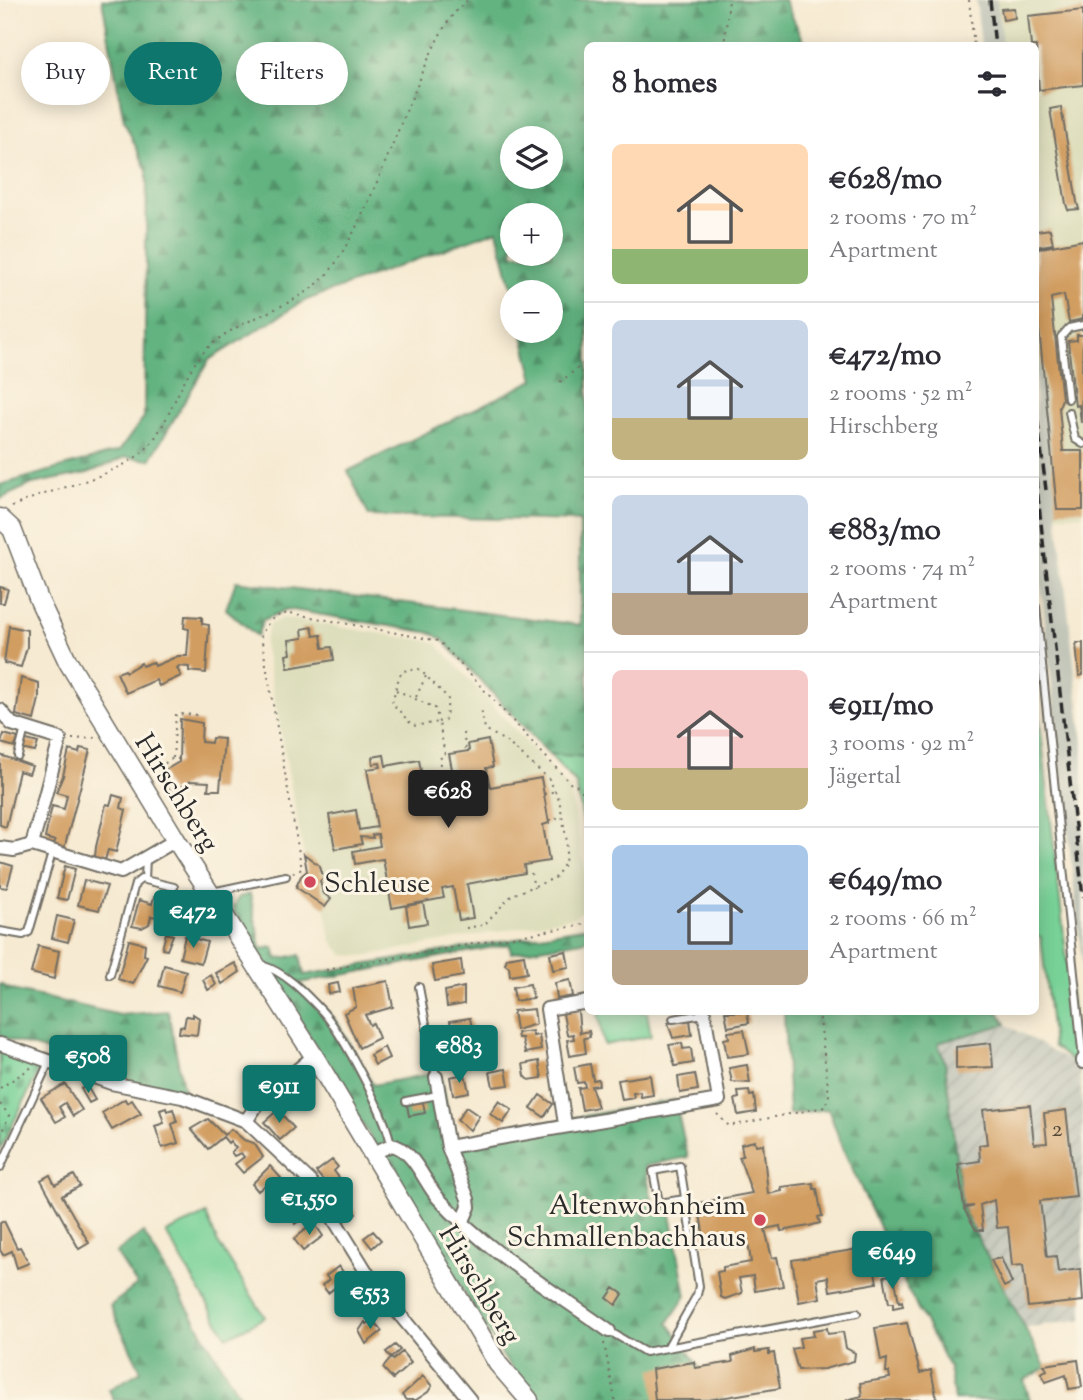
<!DOCTYPE html>
<html lang="en">
<head>
<meta charset="utf-8">
<style>
	:root { --surface:#fff; --page:#f2f2f3; --text:#2b2b33; --muted:#7c7c81; --line:#e1e1e2; --accent:#0f766e }
	body { margin:0; font-family:"Sorts Mill Goudy",serif; background:var(--page); color:var(--text); height:100vh; display:flex; flex-direction:column; font-size:26px; white-space:nowrap }
	* { box-sizing:border-box; margin:0 }
	p { font-size:23px; color:var(--muted) }
	.icon { flex:none; width:38px; height:38px; fill:none; stroke:currentColor; stroke-width:2; stroke-linecap:round; stroke-linejoin:round }
	.map { position:relative; flex:1; overflow:hidden }
	.sheet { position:absolute; left:584px; top:42px; width:455px; height:973px; display:flex; flex-direction:column; background:var(--surface); border-radius:10px; box-shadow:0 4px 18px #0003 }
	.sheet>* { flex:none }
	.guide { position:absolute; left:21px; top:42px; width:458px; height:63px; display:flex; gap:14px }
	.tools { position:absolute; left:500px; top:126px; display:grid; gap:14px }
	.tools a { display:grid; place-items:center; width:63px; height:63px; border-radius:50%; background:var(--surface); box-shadow:0 4px 18px #0003; font-size:35px }
	.price { position:absolute; translate:-50% -60px; padding:0 16px; border-radius:7px; background:var(--accent); color:#fff; font-size:23px; line-height:46px; filter:drop-shadow(0 2px 4px #0008) }
	.price::after { content:''; position:absolute; left:50%; top:42px; width:21px; height:16px; margin-left:-10px; background:inherit; clip-path:polygon(0 0,100% 0,50% 100%) }
	.price.on { background:#222; color:#fff }
	ul { padding:0; list-style:none }
	li { display:flex; align-items:center; gap:21px; height:175px; padding:0 28px }
	li+li { border-top:2px solid var(--line) }
	li span { display:grid; place-items:center; flex:none; width:196px; height:140px; border-radius:10px; color:#555 }
	li>.icon { margin-inline-start:auto }
	span .icon { width:84px; height:84px; fill:#fffc; stroke-width:1 }
	li b { font-size:30px }
	h2 { display:flex; justify-content:space-between; align-items:center; height:84px; padding:0 28px; font-size:30px }
	.tag { padding:0 24px; border-radius:32px; background:var(--surface); box-shadow:0 4px 18px #0003; font-size:24px; line-height:63px }
	.tag.on { background:var(--accent); color:#fff }
	.map>svg:first-child { display:block }
	.built { fill:#dddebc }
	.industrial { fill:url(#industrial-furrows) }
	.railway { fill:#c2c6b9 }
	.green { fill:#78d197; stroke:#527e61; stroke-width:2 }
	.forest { fill:url(#forest-firs); stroke:#466f56; stroke-width:2; fill-rule:evenodd }
	.cemetery { fill:url(#cemetery-stones); stroke:#527e61; stroke-width:2 }
	.building { fill:#d19d61 }
	.lines { fill:none; stroke-linecap:round; stroke-linejoin:round }
	.lane-casing { stroke:#726e65; stroke-width:10 }
	.street-casing { stroke:#726e65; stroke-width:16 }
	.secondary-casing { stroke:#726e65; stroke-width:21 }
	.path { stroke:#726e65; stroke-width:2; stroke-dasharray:2 5; stroke-linecap:butt }
	.lane { stroke:#fff; stroke-width:6 }
	.street { stroke:#fff; stroke-width:12 }
	.secondary { stroke:#fff; stroke-width:18 }
	.rail { stroke:#2b2b2b; stroke-width:3.5; stroke-dasharray:10 5; stroke-linecap:butt }
	.poi-dot { fill:#d1495b; stroke:#fcf5e5; stroke-width:2.5 }
	.labels { text-anchor:middle; stroke-width:6; stroke-linejoin:round; paint-order:stroke }
	.number-label { font-size:24px; fill:#544838 }
	.street-label { font-size:28px; fill:#2b2b2b; stroke:#fcf5e5 }
	.poi-label { font-size:28px; fill:#2b2b2b; stroke:#fcf5e5; text-anchor:start }
</style>
</head>
<body>
<div class="map">
<svg width="1083" height="1400" viewBox="0 0 1083 1400">
	<defs>
		<pattern id="industrial-furrows" width="10" height="10" patternUnits="userSpaceOnUse" patternTransform="scale(1.75)"><rect width="10" height="10" fill="#c2c6b9"/><path d="M-1 1l2-2M0 10L10 0M9 11l2-2" fill="none" stroke="#a7aa9f"/></pattern>
		<pattern id="forest-firs" width="22" height="20" patternUnits="userSpaceOnUse" patternTransform="scale(1.75)"><rect width="22" height="20" fill="#62b380"/><path d="M5 1l3.5 6h-7zM16 11l3.5 6h-7z" fill="#519269"/></pattern>
		<pattern id="cemetery-stones" width="16" height="16" patternUnits="userSpaceOnUse" patternTransform="scale(1.75)"><rect width="16" height="16" fill="#78d197"/><path d="M2 7V4a2 2 0 0 1 4 0v3zM10 15v-3a2 2 0 0 1 4 0v3z" fill="#63aa7b"/></pattern>
	</defs>
	<rect width="100%" height="100%" fill="#fcf5e5"/>
	<filter id="ink" filterUnits="userSpaceOnUse"><feTurbulence type="fractalNoise" baseFrequency=".0143" numOctaves="2"/><feDisplacementMap in="SourceGraphic" scale="14" xChannelSelector="R" yChannelSelector="G"/><feConvolveMatrix kernelMatrix="1 2 1 2 8 2 1 2 1" color-interpolation-filters="sRGB"/></filter>
	<filter id="wash" filterUnits="userSpaceOnUse"><feTurbulence type="fractalNoise" baseFrequency=".00686" numOctaves="4" result="noise"/><feDisplacementMap in="SourceGraphic" scale="28" xChannelSelector="R" yChannelSelector="G"/><feGaussianBlur stdDeviation="1.57" result="paint"/><feColorMatrix in="noise" values="0 0 0 0 0 0 0 0 0 0 0 0 0 0 0 0 0 1.4 0 .05"/><feComposite in="paint" operator="in"/></filter>
	<g filter="url(#wash)">
		<rect width="100%" height="100%" fill="#f6ead2"/>
		<path class="built" d="M997,0H1083V515H1056L1036,328V46L1002,45Z
			M282,618L435,642L570,790L588,885V903L584,910L574,917L365,956L344,955L336,947L331,939L325,907L296,887L301,876L307,871L264,643L269,625Z"/>
		<path class="industrial" d="M1006,1024L1079,1067L1083,1115V1319L1025,1328L962,1208L945,1063L938,1043Z"/>
		<path class="railway" d="M976,0H997L1002,45H981Z
			M1036,328L1083,743V971L1036,535Z"/>
		<path class="green" d="M1036,690L1079,1067L1053,1046L1041,937L1036,936Z
			M549,754L588,757V846L576,783Z
			M598,1012H647L651,1036L604,1045Z
			M206,1214L217,1241L265,1317L227,1337L166,1233Z"/>
		<path class="forest" d="M102,0H784L806,45L588,46V757L549,754L442,639L432,633L287,609L263,620L257,636L226,609L236,581L580,625V521L369,516L348,471L534,380L522,331H551V292H513L497,230L304,301L209,360L150,460L126,457L88,473L32,484L0,499V485L119,451L144,417L147,171L124,121ZM551,138V177H513V138ZM551,215V254H513V215Z
			M250,894L261,949L274,947L277,959L300,955L304,975L588,927V940L511,953L510,944L299,983L336,1020L373,1085L440,1072L453,1139L675,1100L688,1157L645,1166L654,1210L670,1209L686,1296L668,1323L723,1400H538L504,1358L232,908L239,897Z
			M0,984L12,990L120,1015L168,1011L184,1092L118,1081L51,1052L0,1037Z
			M784,1012H999L1006,1024L938,1043L945,1063L962,1208L1046,1368L1024,1380L1030,1400H954L949,1367L908,1290L844,1151L828,1109L789,1114Z
			M143,1232L242,1400H114L109,1390L141,1371L110,1306L137,1285L116,1253Z"/>
		<path class="cemetery" d="M0,1051L42,1065L0,1150Z"/>
		<g id="blocks">
			<path class="building" d="M1014,8L1015,18L1003,20L1001,9Z
				M1083,10V85L1039,90L1036,46H1031L1028,16Z
				M1061,107L1077,202L1079,209L1068,210L1066,204L1050,109Z
				M1050,229L1053,244L1036,247V231Z
				M1083,240V319L1069,322L1064,295L1051,298L1062,399L1059,407L1063,451H1083V510H1057L1036,298V249Z
				M1077,335H1083L1081,423L1079,405L1075,406L1068,341L1077,340Z
				M0,587L8,589L4,603H0Z
				M185,616L202,617V624L209,625L206,673L189,671V667L179,666L177,668L181,676L159,686L156,680L126,693L117,673L125,670L126,672L141,663L142,666L153,662L155,666L178,656H187L189,629L184,628Z
				M9,626L27,630V647L21,667L4,663Z
				M312,627L314,636L321,635L323,648L332,647L334,660L288,668L286,655L291,654L289,640L303,638L302,629Z
				M1076,643H1083V675L1079,676Z
				M21,678L39,683V699L34,720L16,715Z
				M180,719L202,723L201,742L211,743L212,738L224,739L220,790H208L209,782L191,781L172,793L165,783L162,772L179,762Z
				M4,734L18,738L15,747L1,743Z
				M23,739L38,743L35,752L21,749Z
				M488,740L493,767L486,768L490,787L541,778L549,823L543,825L549,861L524,865L525,873L467,884L473,918L459,920L453,887L442,889L444,898L392,908L383,859L355,864L353,851L380,846L378,834L372,835L373,838L360,837L362,844L335,849L329,815L356,810L359,830L377,827L367,769L381,767L380,763L373,764L372,757L384,755L386,766L419,760L428,810L459,805L449,754L469,751L468,744Z
				M80,748L90,750L64,849L54,846L55,841L45,838L52,806L64,809L67,795L56,792L63,776L69,750L79,753Z
				M0,755L32,766L29,774L19,771L6,827L0,825Z
				M113,795L123,798L121,808L126,810L116,852L108,850L105,860L95,857L96,847L106,804L110,805Z
				M304,854L320,866L322,874L326,876L320,881L323,893L331,899L325,907L296,887L301,876L307,871Z
				M0,862L13,866L7,888L0,887Z
				M65,866L75,869L67,900L57,898Z
				M84,880L107,886L99,910L78,905Z
				M154,897L188,905L184,922L164,919L165,916L158,915L157,917L151,916L149,924L142,928L132,926L139,900L152,904Z
				M423,903L427,923L409,926L406,906Z
				M57,916L74,920L68,942L52,938Z
				M166,933L173,935L167,950L162,949Z
				M185,936L207,942L201,963L180,958Z
				M129,940L145,944L144,955L147,956L133,984L118,979Z
				M38,946L59,951L54,979L31,973Z
				M566,951L569,967L553,970L550,954Z
				M524,955L527,973L510,976L509,967L505,964L507,958Z
				M461,960L463,976L435,981L432,965Z
				M235,963L240,972L222,984L216,973Z
				M164,965L186,971L180,992L159,986Z
				M211,975L216,985L208,990L203,980Z
				M570,980L573,996L557,999L555,983Z
				M388,981L393,1007L365,1015L370,1025L373,1023L379,1038L359,1048L344,1013L356,1007L353,988Z
				M338,983L340,992L329,994L328,985Z
				M530,984L533,998L515,1001L513,987Z
				M464,987V1004L447,1007L445,991Z
				M534,1009L536,1024L516,1030L513,1011Z
				M572,1010L578,1011L580,1033L589,1031L590,1037L584,1038L586,1053L570,1056L567,1040L574,1039L573,1034L567,1035L563,1014Z
				M725,1012H747L749,1023L728,1027Z
				M193,1014L199,1018L197,1035L179,1033L180,1026L184,1027L186,1016L193,1017Z
				M470,1018L473,1033L453,1036L450,1021Z
				M690,1020L692,1035L673,1038L668,1023Z
				M744,1030L749,1054L727,1057L724,1039L729,1038L728,1032Z
				M532,1031L533,1036L539,1035L541,1050L525,1053L522,1038H518L517,1033Z
				M682,1043L683,1049L691,1048L693,1063L675,1066L669,1045Z
				M991,1043L993,1067L956,1069V1047Z
				M475,1044L478,1061L460,1064L457,1047Z
				M384,1047L389,1058L375,1065L370,1055Z
				M539,1061L542,1078L529,1080L525,1076L523,1064Z
				M590,1064L593,1080L598,1079L599,1085L591,1086L598,1107L582,1110L578,1088L585,1087L584,1082L577,1083L574,1067Z
				M747,1065L750,1083L732,1082L729,1068Z
				M506,1069L509,1085L493,1087L490,1072Z
				M465,1074L469,1092L453,1095L450,1077Z
				M695,1074L698,1090L680,1093L678,1077Z
				M650,1075L653,1095L641,1097L640,1092L633,1093L634,1098L622,1100L618,1080Z
				M65,1084L82,1110L73,1116L65,1103L59,1107L65,1117L56,1122L41,1098Z
				M87,1086L95,1100L89,1103L81,1089Z
				M749,1091L750,1096L754,1095L756,1112L738,1115L735,1099L739,1098L738,1092Z
				M540,1095L553,1104L544,1117L531,1108Z
				M125,1099L127,1103L132,1100L141,1114L112,1130L102,1113Z
				M499,1101L512,1110L503,1123L490,1114Z
				M423,1102L425,1113L409,1116L407,1105Z
				M1030,1105L1034,1144L1047,1143L1044,1113L1066,1110L1076,1197L1040,1201L1047,1257L1056,1256L1058,1272L1081,1269L1083,1301L1028,1307L1023,1265L1012,1266L1008,1227L997,1228L994,1200L980,1205L983,1230H976L964,1209L974,1206L964,1207L958,1164L980,1161L979,1145L987,1144L983,1110Z
				M466,1107L479,1116L470,1130L457,1120Z
				M166,1108L167,1111L173,1109L177,1122L172,1124L178,1143L162,1148L155,1126L164,1123L160,1110Z
				M278,1110L294,1128L280,1140L264,1122Z
				M208,1119L224,1135L231,1129L244,1140L254,1143L263,1157L243,1173L235,1164L244,1157L241,1153L234,1156L231,1152L236,1148L230,1141L228,1143L223,1137L208,1149L191,1129Z
				M755,1141L756,1145L763,1144L768,1194L782,1191L781,1187L813,1183L814,1189H817L822,1216L818,1217L820,1223L809,1226L781,1231L780,1226L765,1229L772,1258L777,1257L783,1286L755,1291L753,1276L739,1278L742,1293L725,1299L721,1297L717,1272L723,1271V1267L751,1262L747,1236L705,1243L698,1203L752,1193L739,1157L743,1156L741,1144Z
				M332,1160L338,1167L334,1171L348,1189L340,1196L335,1190L333,1192L316,1172Z
				M270,1166L281,1178L268,1188L265,1185L258,1191L252,1184Z
				M50,1175L55,1185L74,1175L80,1186L62,1196L89,1243L79,1249L41,1180Z
				M341,1198L345,1204L349,1202L356,1214L343,1221L334,1203Z
				M302,1200L311,1212L295,1224L290,1210Z
				M4,1221L17,1248L20,1247L29,1263L17,1268L12,1251L3,1255L0,1250V1223Z
				M314,1223L323,1236L303,1251L294,1239Z
				M373,1231L381,1240L372,1248L364,1238Z
				M871,1247L877,1283L830,1291L828,1277L817,1279L820,1298L799,1302L792,1260Z
				M1001,1258L1012,1283L1004,1287L991,1260Z
				M339,1266L347,1278L328,1293L322,1285L329,1280L326,1276Z
				M894,1275L899,1302L902,1301L903,1306L893,1308V1303H889L884,1276Z
				M614,1288L623,1294L616,1305L607,1298Z
				M354,1290L363,1302L343,1313L339,1307L344,1303L342,1299Z
				M373,1320L382,1331L366,1344L359,1331L365,1322L367,1324Z
				M907,1323L920,1373L931,1370L937,1400H846L862,1396L860,1383L890,1378L889,1372H886L887,1359L881,1361L875,1328Z
				M827,1328L828,1334L843,1332L846,1348L855,1353L854,1361L824,1369L798,1370L792,1349L801,1347L799,1338L814,1336L813,1330Z
				M395,1345L400,1350L391,1358L393,1360L402,1352L411,1363L393,1379L383,1368L391,1358L386,1352Z
				M755,1349V1352L769,1350V1354L774,1353L780,1388L709,1400H655L652,1369L694,1362L695,1368L733,1362L732,1356Z
				M1078,1360L1082,1387L1069,1389L1066,1375L1046,1382L1041,1373L1047,1370L1044,1365Z
				M423,1376L432,1386L428,1392L416,1400H406L402,1395Z"/>
		</g>
	</g>
	<g filter="url(#ink)">
		<use href="#blocks" fill-opacity="0" stroke="#726e65" stroke-width="2"/>
		<g class="lines">
			<g class="lane-casing">
				<path id="lane" d="M1068,399L1061,337L1069,328L1083,325
					M1069,412L1075,439L1083,444
					M1036,607L1083,1060
					M18,756L25,728
					M145,880L146,857
					M212,892L286,876
					M0,931L23,935L29,932L52,853
					M261,965C284,971 305,993 321,1010C341,1031 387,1117 391,1145
					M110,975L135,884L141,879L174,887
					M419,987L436,1077
					M673,1019L704,1014
					M406,1101L438,1095
					M0,1168L49,1062
					M609,1331L645,1352L857,1313
					M667,1348L697,1295L699,1286L680,1166L653,1171L659,1203L685,1199"/>
			</g>
			<g class="street-casing">
				<path id="street" d="M0,710L12,724L60,739L32,845
					M0,848L14,850L32,845L121,872L176,840
					M0,1044L111,1083L182,1097L246,1121L311,1182L372,1281L470,1400
					M1083,1060V1062
					M436,1077L448,1147L719,1100L704,1012
					M246,1121L259,1102L314,1056
					M565,1124L547,1009L588,1002
					M448,1147L468,1199L469,1207L463,1221
					M372,1154L391,1145C413,1148 425,1184 439,1199C486,1251 552,1290 609,1331"/>
			</g>
			<g class="secondary-casing">
				<path id="secondary" d="M0,518L12,529L39,600L68,662L176,840L314,1056L498,1364L529,1400"/>
			</g>
			<path class="path" d="M969,0L974,46
				M724,46L729,0
				M560,382L588,360
				M12,507C50,487 124,478 151,443C175,412 181,371 212,344C250,312 306,307 335,264C370,210 391,144 417,86C430,56 442,20 468,0
				M396,690L435,708L439,722L446,719L448,698L419,669L402,671C397,681 395,692 392,703L413,726L439,722L445,755L439,759L446,796L430,799
				M416,697L426,676
				M463,733L466,751
				M72,739L95,738
				M173,758L176,714L201,715
				M153,771L173,758L179,759
				M582,790L588,822
				M544,794L556,791
				M549,820L562,817
				M293,873L302,869L300,859L261,636C268,620 274,615 290,613L439,641L571,784L588,789
				M531,873L534,888
				M466,928L484,925L512,895L555,878L565,863L567,842L559,799L549,779L508,743L485,729L481,708
				M326,970L581,925L588,919
				M0,1088L32,1067
				M0,1104L9,1115L0,1136
				M717,1114L729,1126L825,1107L829,1095L819,1012
				M604,1343L615,1400"/>
			<use href="#lane" class="lane"/>
			<use href="#street" class="street"/>
			<use href="#secondary" class="secondary"/>
			<path class="rail" d="M990,0L995,46
				M1036,406L1046,490
				M1036,479L1083,897"/>
		</g>
	</g>
	<g class="poi-dot">
		<circle cx="310" cy="882" r="7"/>
		<circle cx="760" cy="1220" r="7"/>
	</g>
	<g class="labels">
		<g class="number-label">
			<text x="1057" y="1136">2</text>
		</g>
		<g class="street-label">
			<text transform="translate(178 792) rotate(58)" y="10">Hirschberg</text>
			<text transform="translate(481 1284) rotate(59)" y="10">Hirschberg</text>
		</g>
		<g class="poi-label">
			<text x="324" y="892">Schleuse</text>
			<text x="746" y="1214" text-anchor="end">Altenwohnheim<tspan x="746" dy="32">Schmallenbachhaus</tspan></text>
		</g>
	</g>
</svg>
<div class="tools">
<a><svg class="icon" aria-label="layers" viewBox="0 0 24 24"><path d="M12 4l9 5-9 5-9-5zM3 14l9 5 9-5"/></svg></a>
<a>+</a>
<a>−</a>
</div>
<b class="price on" style="left:448px;top:830px">€628</b>
<b class="price" style="left:193px;top:950px">€472</b>
<b class="price" style="left:459px;top:1085px">€883</b>
<b class="price" style="left:88px;top:1095px">€508</b>
<b class="price" style="left:279px;top:1125px">€911</b>
<b class="price" style="left:309px;top:1237px">€1,550</b>
<b class="price" style="left:892px;top:1291px">€649</b>
<b class="price" style="left:370px;top:1331px">€553</b>
<div class="guide">
<a class="tag">Buy</a>
<a class="tag on">Rent</a>
<a class="tag">Filters</a>
</div>
<section class="sheet">
<h2>8 homes<svg class="icon" aria-label="filters" viewBox="0 0 24 24"><path d="M4 7h16M4 17h16"/><circle cx="9" cy="7" r="2"/><circle cx="15" cy="17" r="2"/></svg></h2>
<ul>
<li><span style="background:linear-gradient(#ffd9b3 75%,#8fb573 0)"><svg class="icon" aria-label="home" viewBox="0 0 24 24"><path d="M3 11l9-7 9 7M6 9v11h12V9"/></svg></span><div><b>€628/mo</b><p>2 rooms · 70 m²</p><p>Apartment</p></div></li>
<li><span style="background:linear-gradient(#c9d6e8 70%,#c2b280 0)"><svg class="icon" aria-label="home" viewBox="0 0 24 24"><path d="M3 11l9-7 9 7M6 9v11h12V9"/></svg></span><div><b>€472/mo</b><p>2 rooms · 52 m²</p><p>Hirschberg</p></div></li>
<li><span style="background:linear-gradient(#c9d6e8 70%,#b9a48a 0)"><svg class="icon" aria-label="home" viewBox="0 0 24 24"><path d="M3 11l9-7 9 7M6 9v11h12V9"/></svg></span><div><b>€883/mo</b><p>2 rooms · 74 m²</p><p>Apartment</p></div></li>
<li><span style="background:linear-gradient(#f6c9c9 70%,#c2b280 0)"><svg class="icon" aria-label="home" viewBox="0 0 24 24"><path d="M3 11l9-7 9 7M6 9v11h12V9"/></svg></span><div><b>€911/mo</b><p>3 rooms · 92 m²</p><p>Jägertal</p></div></li>
<li><span style="background:linear-gradient(#a9c7e8 75%,#b9a48a 0)"><svg class="icon" aria-label="home" viewBox="0 0 24 24"><path d="M3 11l9-7 9 7M6 9v11h12V9"/></svg></span><div><b>€649/mo</b><p>2 rooms · 66 m²</p><p>Apartment</p></div></li>
</ul>
</section>
</div>
</body>
</html>
